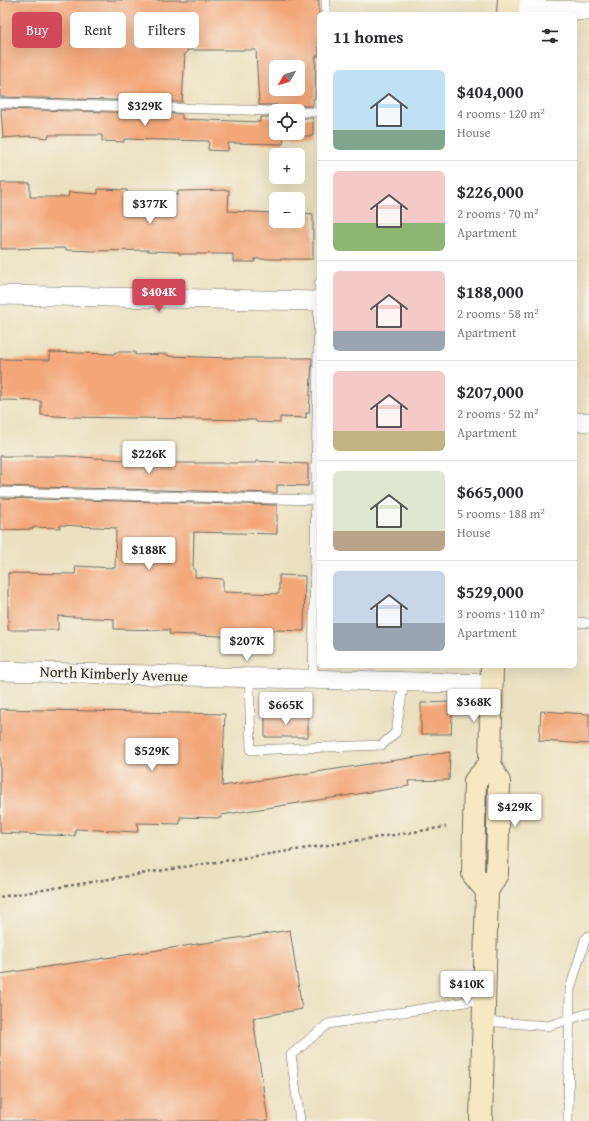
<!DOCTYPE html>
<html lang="en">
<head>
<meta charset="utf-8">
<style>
	:root { --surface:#fff; --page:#f7f7f7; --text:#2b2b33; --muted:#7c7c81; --line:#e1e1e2; --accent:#d1495b }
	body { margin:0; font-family:"Gentium Book Plus",serif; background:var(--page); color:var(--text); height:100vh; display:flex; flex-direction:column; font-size:15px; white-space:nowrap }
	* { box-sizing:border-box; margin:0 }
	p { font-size:13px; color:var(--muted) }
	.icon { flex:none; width:22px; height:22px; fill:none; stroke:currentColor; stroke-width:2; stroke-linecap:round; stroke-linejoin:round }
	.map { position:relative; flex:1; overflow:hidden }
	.sheet { position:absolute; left:317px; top:12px; width:260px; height:656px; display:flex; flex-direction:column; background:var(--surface); border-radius:6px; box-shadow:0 4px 16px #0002 }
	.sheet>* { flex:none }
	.banner { position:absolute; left:12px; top:12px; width:245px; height:36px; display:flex; gap:8px }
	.needle { width:26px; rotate:232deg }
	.buttons { position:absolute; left:269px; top:60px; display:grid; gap:8px }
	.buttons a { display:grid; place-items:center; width:36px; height:36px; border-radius:6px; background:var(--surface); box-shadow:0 4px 16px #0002; font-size:20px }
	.price { position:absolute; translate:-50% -34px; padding:0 9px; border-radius:4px; background:#fff; color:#222; font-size:13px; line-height:26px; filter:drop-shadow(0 1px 2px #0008) }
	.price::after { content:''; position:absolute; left:50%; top:24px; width:12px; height:9px; margin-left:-6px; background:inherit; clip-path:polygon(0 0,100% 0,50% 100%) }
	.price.selected { background:var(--accent); color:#fff }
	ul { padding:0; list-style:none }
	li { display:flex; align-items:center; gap:12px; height:100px; padding:0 16px }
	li+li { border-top:1px solid var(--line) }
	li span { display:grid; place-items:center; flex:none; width:112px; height:80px; border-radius:6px; color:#555 }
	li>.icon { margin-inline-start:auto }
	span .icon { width:48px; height:48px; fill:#fffc; stroke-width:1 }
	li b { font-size:17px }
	h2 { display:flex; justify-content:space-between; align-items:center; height:48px; padding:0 16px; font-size:17px }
	.tag { padding:0 14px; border-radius:6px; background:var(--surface); box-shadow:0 4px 16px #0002; font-size:14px; line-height:36px }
	.tag.selected { background:var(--accent); color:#fff }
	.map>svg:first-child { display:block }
	.building { fill:#f3a677; fill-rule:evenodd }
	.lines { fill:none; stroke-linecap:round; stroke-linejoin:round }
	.lane-casing { stroke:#6e6b60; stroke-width:10 }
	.street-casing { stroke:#6e6b60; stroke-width:20 }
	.secondary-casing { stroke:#6e6b60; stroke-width:24 }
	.path { stroke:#6e6b60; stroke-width:2.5; stroke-dasharray:3 3; stroke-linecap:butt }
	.lane { stroke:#fff; stroke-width:9 }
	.street { stroke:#fff; stroke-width:19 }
	.secondary { stroke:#f7e8c3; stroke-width:22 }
	.labels { text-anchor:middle; stroke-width:3.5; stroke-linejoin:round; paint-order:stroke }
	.street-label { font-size:15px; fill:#2b2b2b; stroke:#f7f3e8 }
</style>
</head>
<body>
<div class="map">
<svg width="589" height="1121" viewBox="0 0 589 1121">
	<rect width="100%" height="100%" fill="#f7f3e8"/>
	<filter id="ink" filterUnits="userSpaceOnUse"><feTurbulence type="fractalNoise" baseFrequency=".025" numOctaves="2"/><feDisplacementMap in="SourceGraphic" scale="8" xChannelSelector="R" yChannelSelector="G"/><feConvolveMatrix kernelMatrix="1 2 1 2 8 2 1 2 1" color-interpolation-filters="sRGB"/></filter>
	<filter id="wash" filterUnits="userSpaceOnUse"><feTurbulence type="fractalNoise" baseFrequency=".012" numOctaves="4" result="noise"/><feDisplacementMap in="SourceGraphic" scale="16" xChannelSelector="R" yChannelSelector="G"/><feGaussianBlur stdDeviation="0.9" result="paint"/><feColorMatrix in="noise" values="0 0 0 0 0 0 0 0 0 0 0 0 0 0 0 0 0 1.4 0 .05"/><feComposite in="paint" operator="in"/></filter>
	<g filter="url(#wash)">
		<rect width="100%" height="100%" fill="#ebe1c1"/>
		<g id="blocks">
			<path class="building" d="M0,0H319V56H316L315,98L313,99V106H298L292,111H282L281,108L277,105H259L256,50H187V53H185L182,102L0,97ZM276,67H298V89H276Z
				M1,109L182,114V119L260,122V117H276V133H298V118H313V136H284L283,144L228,143V151L208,150L209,141L124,139V142L102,141V135H49L48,138L31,136L3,138Z
				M1,183H30V197H68L69,192L98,194V189L127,190V193L178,195V191L229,190L228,211L276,213V221H298V213L313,214V259H255V262H233V254H179V252L148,251V250L92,251L66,250V248L1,249Z
				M50,352L115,354V352H135V355L168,354V356L232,358H312L309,413H306V418L280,417V423L256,422V420L71,417L41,415V401L0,400V359L50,360Z
				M0,456H67L168,463H256V461L308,464V486L277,485V493L0,486Z
				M0,498L277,505V534L194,532L193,569H195V577L223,579V592L279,594V575L305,576L304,631L249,629V637L169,634L170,630L114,629V619L58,616V630H8V573L75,574L76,566L115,568L116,528L60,525V528L33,527V529L0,530Z
				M453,702L451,734H421V703Z
				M0,709L225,714L222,786L450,752L449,780L408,781L409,786L221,815V818L180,817V824L137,823L138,832L75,829V836L0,833Z
				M541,711L589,714V744L539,741Z
				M265,714L308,715V737H265Z
				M290,930L302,1009L253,1018L268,1121H0V974Z"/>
		</g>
	</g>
	<g filter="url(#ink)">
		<use href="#blocks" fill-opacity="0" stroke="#6e6b60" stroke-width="1"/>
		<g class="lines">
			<g class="lane-casing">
				<path id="lane" d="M326,14V0
					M0,103L276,111
					M298,112H319
					M0,492L314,500
					M575,622L589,623
					M249,677L251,750L382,745L396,732L404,681
					M313,679L319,283
					M484,1021L548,1026L589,1013
					M300,1121L291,1055L328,1024L484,999
					M568,1121L570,989L585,940L589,936"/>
			</g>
			<g class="street-casing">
				<path id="street" d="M508,9L589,11
					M0,295L319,301
					M575,422H589
					M0,671L492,684"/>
			</g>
			<g class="secondary-casing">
				<path id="secondary" d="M508,14L509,0
					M487,891L473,874L475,781L490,764
					M481,1121L487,891L497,874L499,782L490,764L492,666"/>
			</g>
			<path class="path" d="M0,897L171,869L446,827"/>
			<use href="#lane" class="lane"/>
			<use href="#street" class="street"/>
			<use href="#secondary" class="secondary"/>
		</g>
	</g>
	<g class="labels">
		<g class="street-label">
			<text transform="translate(114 674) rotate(2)" y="5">North Kimberly Avenue</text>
		</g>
	</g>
</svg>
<div class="buttons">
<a><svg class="needle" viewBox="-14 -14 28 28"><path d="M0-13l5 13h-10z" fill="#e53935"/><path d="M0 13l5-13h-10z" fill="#7c7c81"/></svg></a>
<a><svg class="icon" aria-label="locate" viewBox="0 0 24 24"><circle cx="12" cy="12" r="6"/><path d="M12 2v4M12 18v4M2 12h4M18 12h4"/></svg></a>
<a>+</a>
<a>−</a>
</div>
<b class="price" style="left:145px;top:127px">$329K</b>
<b class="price" style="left:150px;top:225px">$377K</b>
<b class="price selected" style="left:159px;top:313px">$404K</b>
<b class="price" style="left:149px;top:475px">$226K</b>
<b class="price" style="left:149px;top:571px">$188K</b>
<b class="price" style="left:247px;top:662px">$207K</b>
<b class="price" style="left:474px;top:723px">$368K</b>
<b class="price" style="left:286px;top:726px">$665K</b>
<b class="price" style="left:152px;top:772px">$529K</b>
<b class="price" style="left:515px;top:828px">$429K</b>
<b class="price" style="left:467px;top:1005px">$410K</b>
<div class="banner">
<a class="tag selected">Buy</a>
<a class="tag">Rent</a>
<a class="tag">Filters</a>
</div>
<section class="sheet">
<h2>11 homes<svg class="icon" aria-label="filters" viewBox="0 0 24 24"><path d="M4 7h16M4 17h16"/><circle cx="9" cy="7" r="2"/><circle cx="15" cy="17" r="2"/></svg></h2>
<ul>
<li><span style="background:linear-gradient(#bfe0f5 75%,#7fa58c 0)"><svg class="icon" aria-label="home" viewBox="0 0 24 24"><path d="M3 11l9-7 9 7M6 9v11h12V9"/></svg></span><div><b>$404,000</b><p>4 rooms · 120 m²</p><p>House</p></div></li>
<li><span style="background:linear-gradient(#f6c9c9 65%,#8fb573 0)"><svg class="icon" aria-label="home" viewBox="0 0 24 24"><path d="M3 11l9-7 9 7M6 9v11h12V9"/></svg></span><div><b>$226,000</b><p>2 rooms · 70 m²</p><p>Apartment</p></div></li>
<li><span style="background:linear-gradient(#f6c9c9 75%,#9aa5b1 0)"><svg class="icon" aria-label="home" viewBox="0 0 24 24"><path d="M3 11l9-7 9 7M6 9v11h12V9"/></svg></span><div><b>$188,000</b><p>2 rooms · 58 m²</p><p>Apartment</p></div></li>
<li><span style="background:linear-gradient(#f6c9c9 75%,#c2b280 0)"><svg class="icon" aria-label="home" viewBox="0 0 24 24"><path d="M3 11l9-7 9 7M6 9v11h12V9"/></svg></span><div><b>$207,000</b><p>2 rooms · 52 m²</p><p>Apartment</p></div></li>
<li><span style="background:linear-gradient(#dfe7d0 75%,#b9a48a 0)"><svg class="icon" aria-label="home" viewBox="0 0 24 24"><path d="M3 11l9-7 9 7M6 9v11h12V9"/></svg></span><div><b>$665,000</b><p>5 rooms · 188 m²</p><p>House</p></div></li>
<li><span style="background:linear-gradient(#c9d6e8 65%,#9aa5b1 0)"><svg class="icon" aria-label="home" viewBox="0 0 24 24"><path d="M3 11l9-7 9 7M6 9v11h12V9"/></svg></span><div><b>$529,000</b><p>3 rooms · 110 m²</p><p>Apartment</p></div></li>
</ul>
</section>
</div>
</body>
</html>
